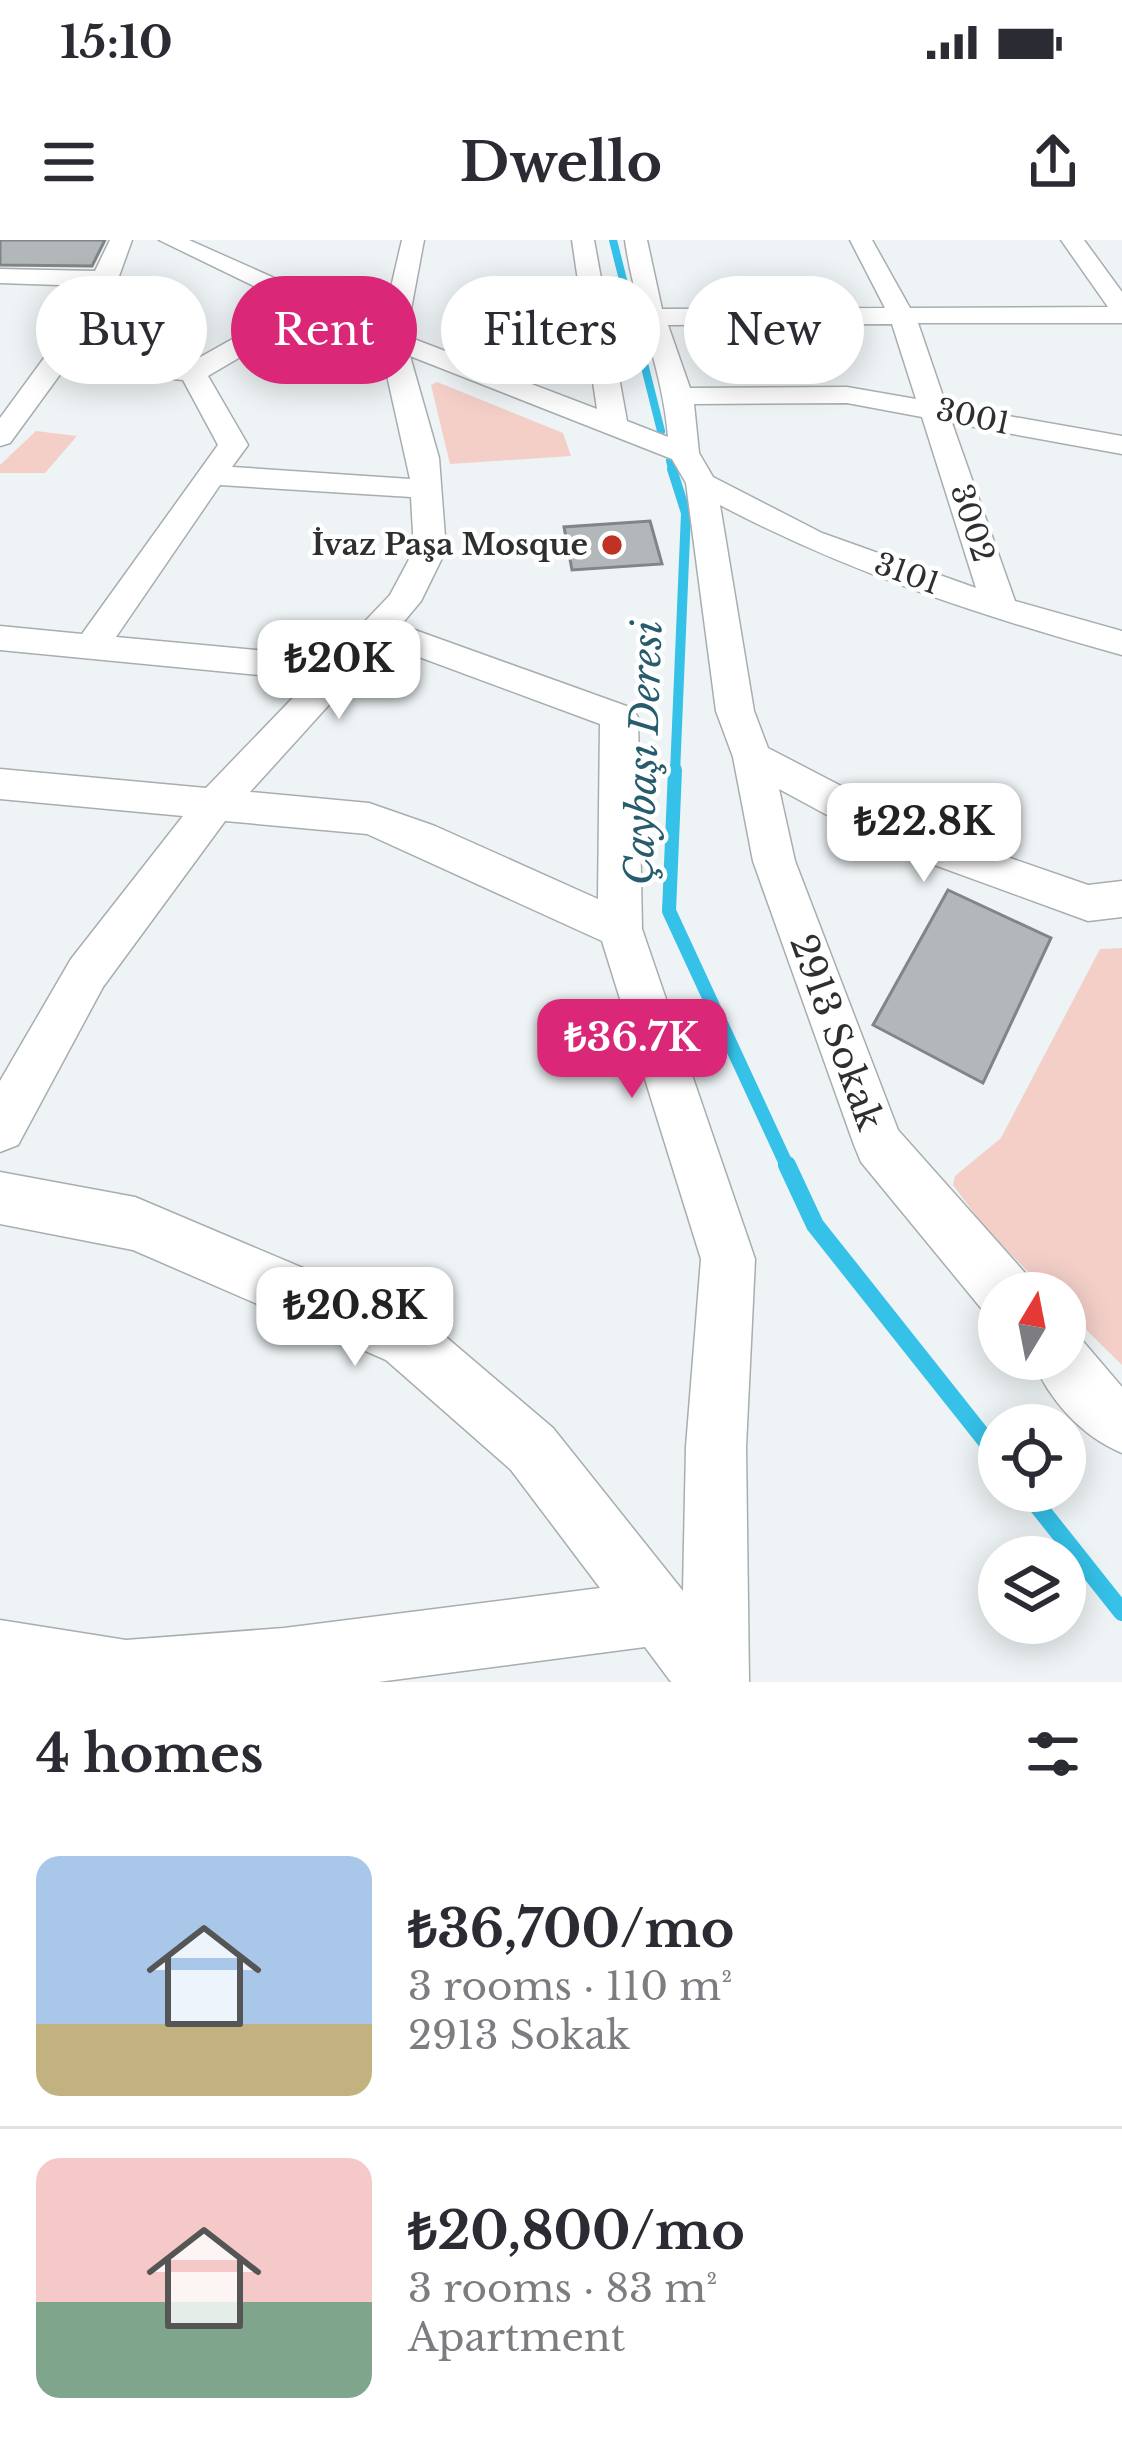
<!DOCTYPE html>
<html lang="en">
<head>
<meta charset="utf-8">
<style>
	:root { --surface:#fff; --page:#f7f7f7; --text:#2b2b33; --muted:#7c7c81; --line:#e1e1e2; --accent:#db2777 }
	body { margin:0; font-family:"Libre Baskerville",serif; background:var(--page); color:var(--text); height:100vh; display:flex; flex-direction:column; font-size:45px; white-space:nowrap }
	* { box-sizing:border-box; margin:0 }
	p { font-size:39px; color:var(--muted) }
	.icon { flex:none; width:66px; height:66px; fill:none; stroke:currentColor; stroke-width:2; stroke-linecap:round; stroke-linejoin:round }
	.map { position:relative; height:1442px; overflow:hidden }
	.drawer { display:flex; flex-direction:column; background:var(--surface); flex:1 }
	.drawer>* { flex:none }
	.guide { position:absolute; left:36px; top:36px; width:1050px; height:108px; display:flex; gap:24px }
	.needle { width:78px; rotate:10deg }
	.controls { position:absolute; left:978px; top:1032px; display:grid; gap:24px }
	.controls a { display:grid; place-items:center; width:108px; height:108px; border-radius:50%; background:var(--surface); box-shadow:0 6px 30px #0003; font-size:60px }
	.price { position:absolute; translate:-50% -102px; padding:0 27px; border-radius:24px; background:#fff; color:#222; font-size:39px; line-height:78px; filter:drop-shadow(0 3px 6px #0008) }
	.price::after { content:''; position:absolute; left:50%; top:72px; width:36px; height:27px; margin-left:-18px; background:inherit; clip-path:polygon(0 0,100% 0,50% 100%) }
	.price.selected { background:var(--accent); color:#fff }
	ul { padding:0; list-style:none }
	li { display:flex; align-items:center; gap:36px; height:300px; padding:0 36px }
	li+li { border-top:3px solid var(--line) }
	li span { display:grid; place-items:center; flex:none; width:336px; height:240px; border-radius:24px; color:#555 }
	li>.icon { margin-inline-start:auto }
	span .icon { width:144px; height:144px; fill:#fffc; stroke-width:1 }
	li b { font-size:51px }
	h2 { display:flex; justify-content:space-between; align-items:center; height:144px; padding:0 36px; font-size:51px }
	.chip { padding:0 42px; border-radius:54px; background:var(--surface); box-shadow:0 6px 30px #0003; font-size:42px; line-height:108px }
	.chip.selected { background:var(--accent); color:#fff }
	.status { display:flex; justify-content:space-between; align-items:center; height:84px; padding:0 60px; background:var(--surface); direction:ltr }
	.status svg { height:33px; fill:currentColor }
	header { display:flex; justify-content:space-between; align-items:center; height:156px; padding:0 36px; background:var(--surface); font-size:54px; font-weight:700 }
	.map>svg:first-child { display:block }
	.green { fill:#f3cfc8 }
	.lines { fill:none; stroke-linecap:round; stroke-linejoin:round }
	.stream-far3 { stroke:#35c1e8; stroke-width:8 }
	.stream-far2 { stroke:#35c1e8; stroke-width:10 }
	.stream-far1 { stroke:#35c1e8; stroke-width:14 }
	.stream { stroke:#35c1e8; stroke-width:18 }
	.building { fill:#b2b7b9; stroke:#808587; stroke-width:3 }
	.street-casing { stroke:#a8adaf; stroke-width:3 }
	.street { fill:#fff; fill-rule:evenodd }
	.poi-dot { fill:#c03324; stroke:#fff; stroke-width:4.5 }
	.labels { text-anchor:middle; stroke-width:9; stroke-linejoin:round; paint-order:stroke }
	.far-street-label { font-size:30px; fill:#2d2f30; stroke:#fff }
	.far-poi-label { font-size:30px; font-weight:bold; fill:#2d2f30; stroke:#fff; text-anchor:end }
	.street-label { font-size:36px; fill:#2d2f30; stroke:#fff }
	.water-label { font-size:39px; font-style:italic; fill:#265c6c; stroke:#fff }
</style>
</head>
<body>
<div class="status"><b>15:10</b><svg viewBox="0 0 49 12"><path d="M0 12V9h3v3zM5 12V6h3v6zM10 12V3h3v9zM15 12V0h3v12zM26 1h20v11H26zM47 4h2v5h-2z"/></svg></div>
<header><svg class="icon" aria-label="menu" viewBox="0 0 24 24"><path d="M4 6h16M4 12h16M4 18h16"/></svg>Dwello<svg class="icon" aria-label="share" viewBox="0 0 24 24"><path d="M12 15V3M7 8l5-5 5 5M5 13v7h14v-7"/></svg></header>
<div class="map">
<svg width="1122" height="1442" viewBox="0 0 1122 1442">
	<rect width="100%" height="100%" fill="#eef3f5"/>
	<path class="green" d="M437,142L563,193L571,216L450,224L431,145Z
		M36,191L77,196L45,233H0V225Z
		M1122,708V1125L1065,1069V1053H1049L986,989L953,945L955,936L1001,898L1100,709Z"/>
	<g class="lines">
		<path class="stream-far3" d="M613,0L661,191
			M670,221L673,232"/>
		<path class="stream-far2" d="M672,229L686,273L675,533"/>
		<path class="stream-far1" d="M675,530L669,671L788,928"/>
		<path class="stream" d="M787,925L815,985L999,1217
			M1026,1251L1122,1372"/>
	</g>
	<path class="building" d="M0,0H105L92,26L0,25Z
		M650,281L662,324L572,330L564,287Z
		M948,650L1051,698L983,843L873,785Z"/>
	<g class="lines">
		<g class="street-casing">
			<path id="street" d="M110,0H132L118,39L74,114L188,124L293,65L159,0H189L382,86L402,0H424L406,96L597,169L572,0H594L627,181L668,197C663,129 634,67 625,0H647L662,69L885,68L850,0H872L910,68L1108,67L1061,0H1084L1122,52V83H918L946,165L1122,196V214L952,183L1015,361L1122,391V415C984,377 847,332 720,265L754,471L768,508L918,586L1088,645L1122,641V677L1088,681L888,608L779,549L795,621L898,890L1025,1033L1033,1053H999V1078L985,1073L861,922L854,905L753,621L733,517L716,471L686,243L672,219L410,116L439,218L446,310L421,361L401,385L632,468L638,477L642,689L755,1019L746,1207L749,1442H671L645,1407L378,1442H0V1380L126,1400L284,1388L600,1348L511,1230L386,1120L133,1010L0,984V932L135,957L426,1080L553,1188L683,1351L686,1207L701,1019L602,701L367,594L225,581L103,747L18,905L0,912V841L71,719L183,576L0,559V529L206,548L310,440L0,410V386L82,394L218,205L183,140L64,129L10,203L0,206V178L55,103L88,46L0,43V29L95,31ZM313,74L380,104L410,239L232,227L248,205L208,136ZM892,84L916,159L847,147L690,148L668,85ZM847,163L922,177L976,348L822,293L713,237L699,213L694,164ZM220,245L411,257L414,310L390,355L331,417L116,397ZM384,404L600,484L598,659L435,586L369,563L250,552Z
				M1065,1092L1081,1099L1122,1147V1213C1081,1196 1049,1160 1032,1119H1065Z"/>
		</g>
		<use href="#street" class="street"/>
	</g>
	<circle class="poi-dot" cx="612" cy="305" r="12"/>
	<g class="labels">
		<g class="far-street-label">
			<text transform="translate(973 177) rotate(12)" y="10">3001</text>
			<text transform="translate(972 283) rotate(72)" y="10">3002</text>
			<text transform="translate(907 334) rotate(20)" y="10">3101</text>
		</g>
		<g class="far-poi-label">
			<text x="588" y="315">İvaz Paşa Mosque</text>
		</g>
		<g class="street-label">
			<text transform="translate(837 792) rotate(70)" y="13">2913 Sokak</text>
		</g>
		<g class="water-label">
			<text transform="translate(643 513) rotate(-88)" y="14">Çaybaşı Deresi</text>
		</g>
	</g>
</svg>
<div class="controls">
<a><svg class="needle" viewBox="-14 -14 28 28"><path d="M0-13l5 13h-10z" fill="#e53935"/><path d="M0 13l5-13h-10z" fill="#7c7c81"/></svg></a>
<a><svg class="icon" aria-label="locate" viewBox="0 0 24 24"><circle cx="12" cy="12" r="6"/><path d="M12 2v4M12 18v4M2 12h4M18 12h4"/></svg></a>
<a><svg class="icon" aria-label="layers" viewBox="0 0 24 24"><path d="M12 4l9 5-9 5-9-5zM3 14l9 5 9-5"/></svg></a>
</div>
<b class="price" style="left:339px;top:482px">₺20K</b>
<b class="price" style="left:924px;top:645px">₺22.8K</b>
<b class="price selected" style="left:632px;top:861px">₺36.7K</b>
<b class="price" style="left:355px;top:1129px">₺20.8K</b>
<div class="guide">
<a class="chip">Buy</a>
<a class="chip selected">Rent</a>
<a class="chip">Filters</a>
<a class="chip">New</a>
</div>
</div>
<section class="drawer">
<h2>4 homes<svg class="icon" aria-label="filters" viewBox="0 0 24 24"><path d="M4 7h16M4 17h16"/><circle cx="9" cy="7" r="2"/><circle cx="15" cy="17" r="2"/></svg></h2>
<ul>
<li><span style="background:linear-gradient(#a9c7e8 70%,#c2b280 0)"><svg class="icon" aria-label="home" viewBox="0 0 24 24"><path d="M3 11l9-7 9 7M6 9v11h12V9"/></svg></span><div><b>₺36,700/mo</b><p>3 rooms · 110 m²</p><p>2913 Sokak</p></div></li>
<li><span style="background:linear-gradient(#f6c9c9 60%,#7fa58c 0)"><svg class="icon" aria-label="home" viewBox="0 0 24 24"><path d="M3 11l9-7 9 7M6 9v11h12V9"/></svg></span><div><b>₺20,800/mo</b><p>3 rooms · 83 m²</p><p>Apartment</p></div></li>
</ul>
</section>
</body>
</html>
